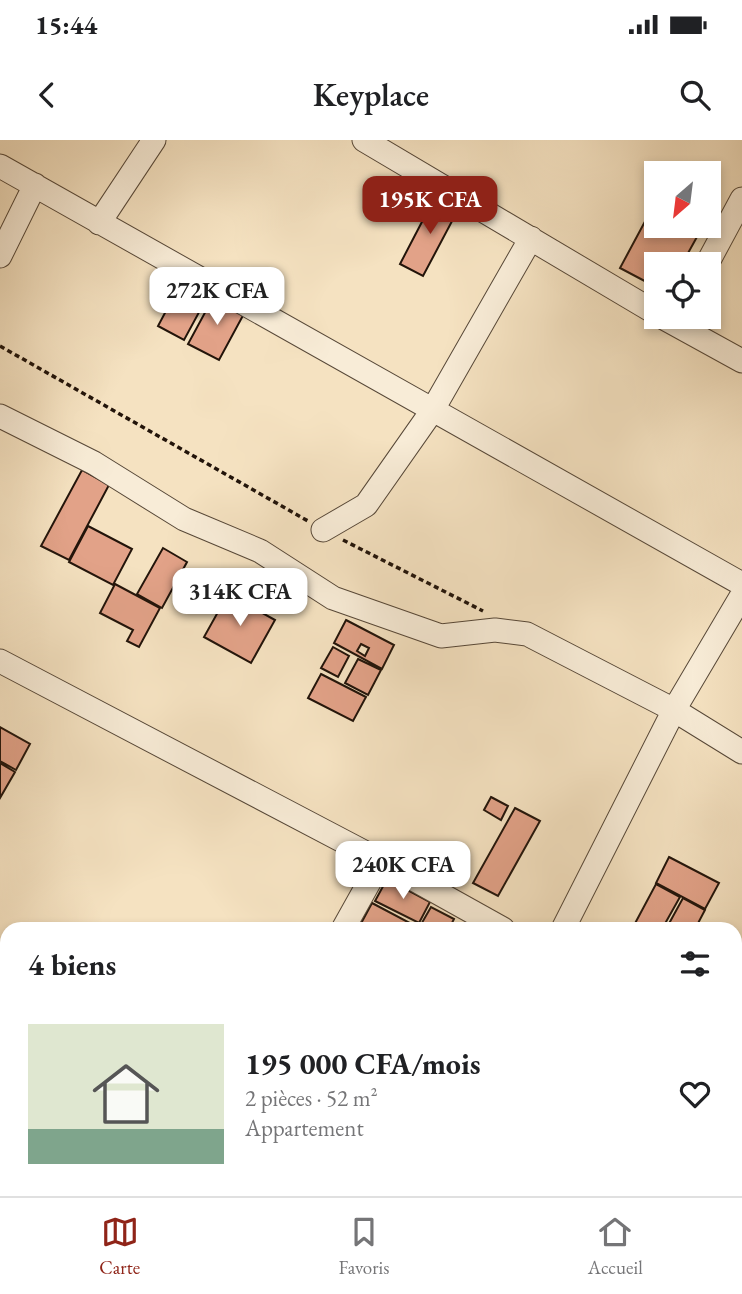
<!DOCTYPE html>
<html lang="fr">
<head>
<meta charset="utf-8">
<style>
	:root { --surface:#fff; --page:#f2f2f2; --text:#202124; --muted:#757577; --line:#e0e0e0; --accent:#8f2418 }
	body { margin:0; font-family:"EB Garamond",serif; background:var(--page); color:var(--text); height:100vh; display:flex; flex-direction:column; font-size:26px; white-space:nowrap }
	* { box-sizing:border-box; margin:0 }
	p { font-size:23px; color:var(--muted) }
	.icon { flex:none; width:38px; height:38px; fill:none; stroke:currentColor; stroke-width:2; stroke-linecap:round; stroke-linejoin:round }
	.map { position:relative; flex:1; overflow:hidden }
	.sheet { position:absolute; left:0px; top:782px; width:742px; height:275px; display:flex; flex-direction:column; background:var(--surface); border-radius:21px 21px 0 0; box-shadow:0 4px 10px #0003 }
	.sheet>* { flex:none }
	.needle { width:46px; rotate:208deg }
	.fabs { position:absolute; left:644px; top:21px; display:grid; gap:14px }
	.fabs a { display:grid; place-items:center; width:77px; height:77px; border-radius:0px; background:var(--surface); box-shadow:0 4px 10px #0003; font-size:35px }
	.price { position:absolute; translate:-50% -60px; padding:0 16px; border-radius:14px; background:#fff; color:#222; font-size:23px; line-height:46px; filter:drop-shadow(0 2px 4px #0008) }
	.price::after { content:''; position:absolute; left:50%; top:42px; width:21px; height:16px; margin-left:-10px; background:inherit; clip-path:polygon(0 0,100% 0,50% 100%) }
	.price.selected { background:var(--accent); color:#fff }
	ul { padding:0; list-style:none }
	li { display:flex; align-items:center; gap:21px; height:175px; padding:0 28px }
	li+li { border-top:2px solid var(--line) }
	li span { display:grid; place-items:center; flex:none; width:196px; height:140px; border-radius:0px; color:#555 }
	li>.icon { margin-inline-start:auto }
	span .icon { width:84px; height:84px; fill:#fffc; stroke-width:1 }
	li b { font-size:30px }
	h2 { display:flex; justify-content:space-between; align-items:center; height:84px; padding:0 28px; font-size:30px }
	.status { display:flex; justify-content:space-between; align-items:center; height:49px; padding:0 35px; background:var(--surface); direction:ltr }
	.status svg { height:19px; fill:currentColor }
	header { display:flex; justify-content:space-between; align-items:center; height:91px; padding:0 28px; background:var(--surface); font-size:32px; font-weight:600 }
	.dock { display:flex; justify-content:space-around; align-items:center; height:98px; border-top:2px solid var(--line); background:var(--surface); font-size:19px; color:var(--muted) }
	.dock a { display:grid; justify-items:center; gap:4px }
	.dock .selected { color:var(--accent) }
	.map>svg:first-child { display:block }
	.building { fill:#e2a288; stroke:#22140a; stroke-width:2; fill-rule:evenodd }
	.lines { fill:none; stroke-linecap:round; stroke-linejoin:round }
	.minor-casing { stroke:#574838; stroke-width:25 }
	.path { stroke:#22140a; stroke-width:3.5; stroke-dasharray:5 3.5; stroke-linecap:butt }
	.minor { stroke:#f8ecd7; stroke-width:23 }
</style>
</head>
<body>
<div class="status"><b>15:44</b><svg viewBox="0 0 49 12"><path d="M0 12V9h3v3zM5 12V6h3v6zM10 12V3h3v9zM15 12V0h3v12zM26 1h20v11H26zM47 4h2v5h-2z"/></svg></div>
<header><svg class="icon" aria-label="back" viewBox="0 0 24 24"><path d="M15 5l-7 7 7 7"/></svg>Keyplace<svg class="icon" aria-label="search" viewBox="0 0 24 24"><circle cx="10" cy="10" r="6"/><path d="M15 15l6 6"/></svg></header>
<div class="map">
<svg width="742" height="1056" viewBox="0 0 742 1056">
	<rect width="100%" height="100%" fill="#f5e2c1"/>
	<filter id="stains"><feTurbulence type="fractalNoise" baseFrequency=".00286" numOctaves="4"/><feColorMatrix values="0 0 0 0 .2 0 0 0 0 .09 0 0 0 0 .02 0 0 0 .5 -.17"/></filter>
	<radialGradient id="worn" r=".72"><stop offset=".6" stop-color="#630" stop-opacity="0"/><stop offset="1" stop-color="#630" stop-opacity=".3"/></radialGradient>
	<path class="building" d="M436,55L459,68L423,136L400,124Z
		M656,61V86H703L682,124H656V147L620,128Z
		M184,137L210,152L184,200L158,186Z
		M215,154L246,170L219,220L188,204Z
		M82,330L109,345L69,420L41,406Z
		M88,386L132,409L113,445L69,422Z
		M163,408L187,422L162,468L137,454Z
		M115,444L160,468L139,507L127,501L133,490L100,473Z
		M228,454L275,480L251,523L204,497Z
		M346,480L394,505L382,529L334,503ZM361,504L369,508L365,516L357,511Z
		M333,507L349,516L338,537L321,528Z
		M358,519L381,530L368,555L345,543Z
		M321,534L366,557L353,581L308,558Z
		M0,587L30,604L16,630L0,621Z
		M0,623L15,632L0,658Z
		M491,657L508,666L501,680L484,670Z
		M515,668L540,681L498,756L473,743Z
		M669,717L719,743L705,769L656,743Z
		M387,739L430,762L419,783L375,761Z
		M656,744L680,757L662,789H632Z
		M683,758L705,770L695,789H666Z
		M372,763L419,788L431,767L454,779L449,789H358Z
		M0,859L7,863V902L0,898Z
		M216,1050H234L239,1053L237,1056H213Z"/>
	<g class="lines">
		<g class="minor-casing">
			<path id="minor" d="M364,0L656,173
				M0,26L742,444
				M99,83L154,0
				M0,116L35,45
				M707,124L742,59
				M662,177L742,221
				M0,276L94,323L184,379L260,411L333,458L441,496L495,490L527,494L674,570L742,612
				M323,390L366,365L432,271L531,98
				M0,521L381,721L503,789
				M343,789L381,721
				M563,789L674,570L742,455
				M735,917L742,921
				M353,1050L363,1056
				M193,1056L196,1050"/>
		</g>
		<path class="path" d="M0,206L308,381
			M343,400L483,471"/>
		<use href="#minor" class="minor"/>
	</g>
	<rect width="100%" height="100%" filter="url(#stains)"/>
	<rect width="100%" height="100%" fill="url(#worn)"/>
</svg>
<div class="fabs">
<a><svg class="needle" viewBox="-14 -14 28 28"><path d="M0-13l5 13h-10z" fill="#e53935"/><path d="M0 13l5-13h-10z" fill="#757577"/></svg></a>
<a><svg class="icon" aria-label="locate" viewBox="0 0 24 24"><circle cx="12" cy="12" r="6"/><path d="M12 2v4M12 18v4M2 12h4M18 12h4"/></svg></a>
</div>
<b class="price selected" style="left:430px;top:96px">195K CFA</b>
<b class="price" style="left:217px;top:187px">272K CFA</b>
<b class="price" style="left:240px;top:488px">314K CFA</b>
<b class="price" style="left:403px;top:761px">240K CFA</b>
<section class="sheet">
<h2>4 biens<svg class="icon" aria-label="filters" viewBox="0 0 24 24"><path d="M4 7h16M4 17h16"/><circle cx="9" cy="7" r="2"/><circle cx="15" cy="17" r="2"/></svg></h2>
<ul>
<li><span style="background:linear-gradient(#dfe7d0 75%,#7fa58c 0)"><svg class="icon" aria-label="home" viewBox="0 0 24 24"><path d="M3 11l9-7 9 7M6 9v11h12V9"/></svg></span><div><b>195 000 CFA/mois</b><p>2 pièces · 52 m²</p><p>Appartement</p></div><svg class="icon" aria-label="heart" viewBox="0 0 24 24"><path d="M12 20l-8-8c-3-5 5-10 8-4 3-6 11-1 8 4z"/></svg></li>
</ul>
</section>
</div>
<nav class="dock">
<a class="selected"><svg class="icon" aria-label="map" viewBox="0 0 24 24"><path d="M3 6l6-2 6 2 6-2v14l-6 2-6-2-6 2zM9 4v14M15 6v14"/></svg>Carte</a>
<a><svg class="icon" aria-label="saved" viewBox="0 0 24 24"><path d="M7 4h10v16l-5-4-5 4z"/></svg>Favoris</a>
<a><svg class="icon" aria-label="home" viewBox="0 0 24 24"><path d="M3 11l9-7 9 7M6 9v11h12V9"/></svg>Accueil</a>
</nav>
</body>
</html>
